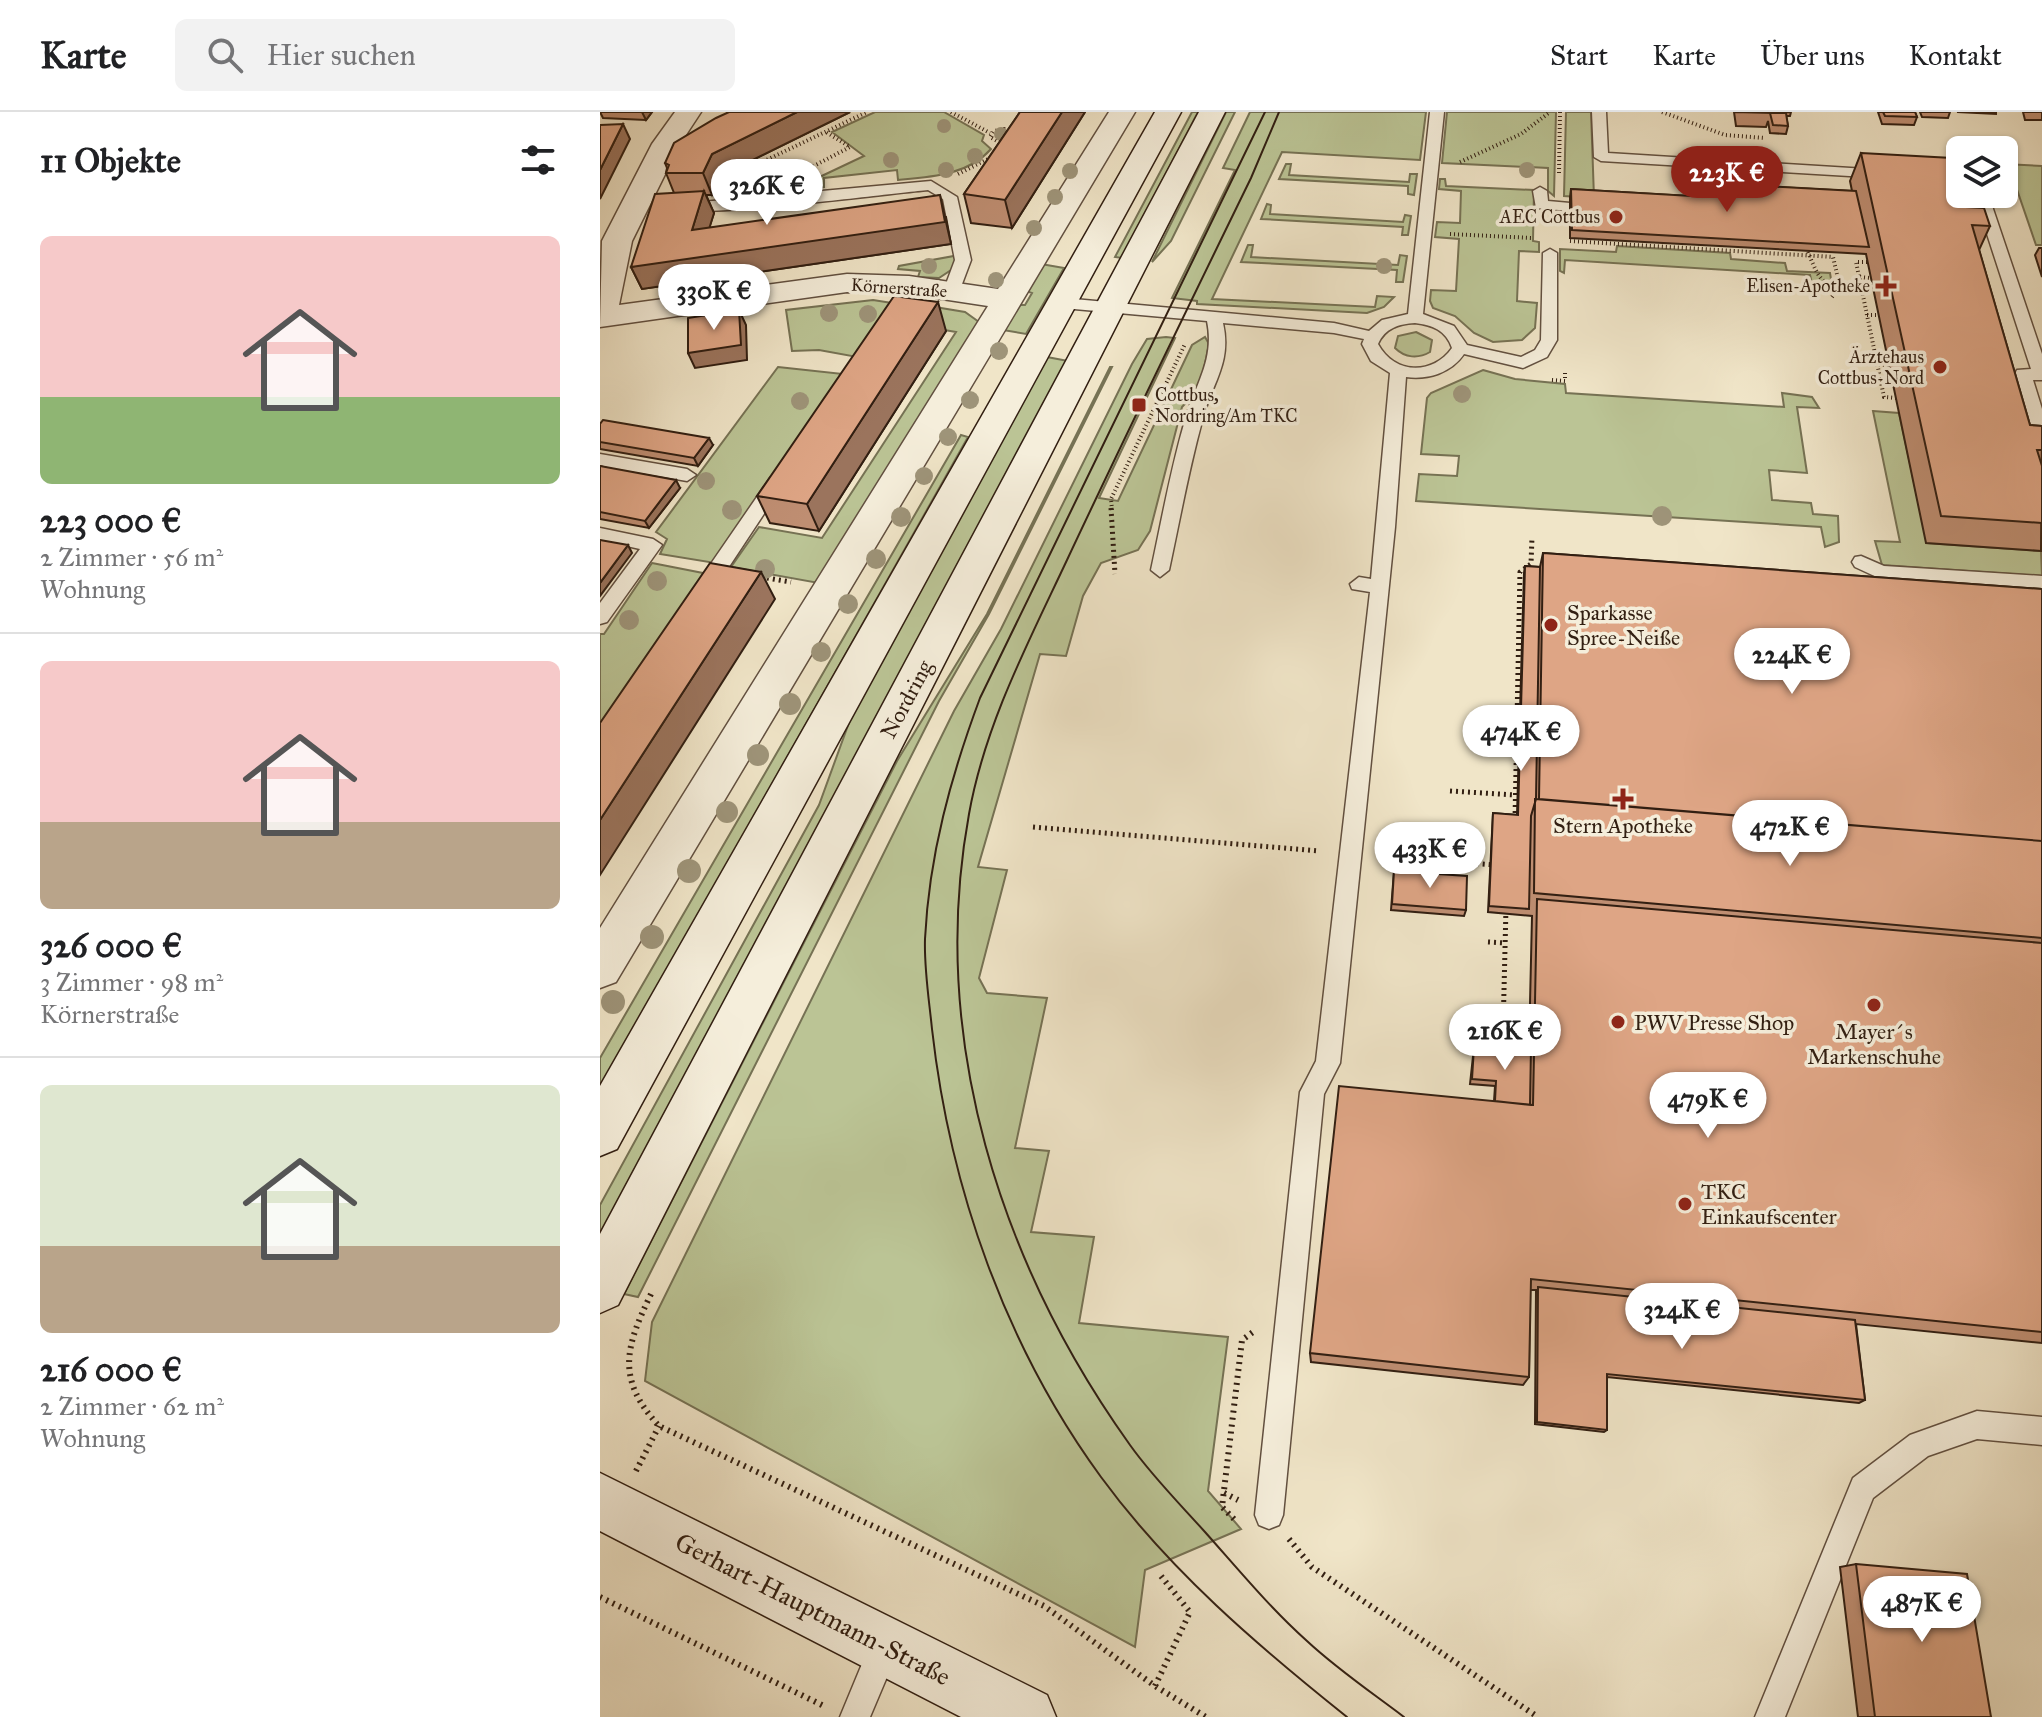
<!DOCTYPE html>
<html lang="de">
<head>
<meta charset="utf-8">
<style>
	:root { --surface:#fff; --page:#f2f2f2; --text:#202124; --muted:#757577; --line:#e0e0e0; --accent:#8f2418 }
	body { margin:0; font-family:"IM FELL Great Primer",serif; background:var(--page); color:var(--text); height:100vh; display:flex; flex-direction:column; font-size:30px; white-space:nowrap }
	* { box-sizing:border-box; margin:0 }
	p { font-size:26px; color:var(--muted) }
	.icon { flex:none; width:44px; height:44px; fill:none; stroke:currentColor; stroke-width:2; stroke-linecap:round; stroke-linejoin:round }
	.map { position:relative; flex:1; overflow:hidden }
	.details { display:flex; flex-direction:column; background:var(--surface); width:600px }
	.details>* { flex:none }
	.controls { position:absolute; left:1346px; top:24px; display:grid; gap:16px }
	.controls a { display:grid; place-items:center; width:72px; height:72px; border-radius:12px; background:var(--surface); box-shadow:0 2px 6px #0004; font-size:40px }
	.price { position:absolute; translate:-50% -68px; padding:0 18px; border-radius:28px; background:#fff; color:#222; font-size:26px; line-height:52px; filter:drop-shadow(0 2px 4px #0008) }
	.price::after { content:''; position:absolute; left:50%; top:48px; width:24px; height:18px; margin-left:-12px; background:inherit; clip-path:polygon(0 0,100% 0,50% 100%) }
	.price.active { background:var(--accent); color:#fff }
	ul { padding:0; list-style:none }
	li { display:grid; align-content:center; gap:16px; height:424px; padding:0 40px }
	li+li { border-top:2px solid var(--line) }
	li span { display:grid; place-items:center; height:248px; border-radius:12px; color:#555 }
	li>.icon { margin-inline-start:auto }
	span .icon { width:144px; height:144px; fill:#fffc; stroke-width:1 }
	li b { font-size:34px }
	h2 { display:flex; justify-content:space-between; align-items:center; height:96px; padding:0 40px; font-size:34px }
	header { display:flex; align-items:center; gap:48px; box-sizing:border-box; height:112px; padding:0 40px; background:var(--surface); border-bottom:2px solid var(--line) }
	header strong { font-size:38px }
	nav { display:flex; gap:44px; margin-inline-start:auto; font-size:28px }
	.search { width:560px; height:72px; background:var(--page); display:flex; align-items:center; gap:20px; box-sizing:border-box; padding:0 28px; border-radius:12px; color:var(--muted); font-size:30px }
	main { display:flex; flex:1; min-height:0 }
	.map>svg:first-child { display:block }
	.green { fill:#bbc495; stroke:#767254; stroke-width:2 }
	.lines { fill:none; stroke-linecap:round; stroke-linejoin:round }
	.lane-casing { stroke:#625040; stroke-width:3 }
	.street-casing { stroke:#625040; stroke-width:3 }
	.secondary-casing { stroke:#321f12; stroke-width:3 }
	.path-far2 { stroke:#321f12; stroke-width:4; stroke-dasharray:1 3; stroke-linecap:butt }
	.path-far1 { stroke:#321f12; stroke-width:5; stroke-dasharray:2 4; stroke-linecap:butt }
	.path { stroke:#321f12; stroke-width:6; stroke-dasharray:2 5; stroke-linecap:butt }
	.lane { fill:#f5eedb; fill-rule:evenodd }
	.street { fill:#f5eedb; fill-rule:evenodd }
	.secondary { fill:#f5eedb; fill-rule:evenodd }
	.tram { stroke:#321f12; stroke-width:2 }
	.tree { fill:#9e9479 }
	.wall { fill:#bf8e72; stroke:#321f12; stroke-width:2 }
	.shaded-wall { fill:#9b745d; stroke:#321f12; stroke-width:2 }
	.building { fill:#dea585; stroke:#321f12; stroke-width:2 }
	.poi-dot { fill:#8f2418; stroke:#f5eedb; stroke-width:3 }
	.labels { text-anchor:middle; stroke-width:7; stroke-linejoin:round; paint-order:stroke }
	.far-poi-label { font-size:18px; fill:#321f12; stroke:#f5eedb; text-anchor:end }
	.far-street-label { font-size:18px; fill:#321f12; stroke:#f5eedb }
	.poi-label { font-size:22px; fill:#321f12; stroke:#f5eedb; text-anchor:start }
	.street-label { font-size:22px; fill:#321f12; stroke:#f5eedb }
	.near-street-label { font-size:26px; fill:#321f12; stroke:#f5eedb }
</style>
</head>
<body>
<header>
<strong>Karte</strong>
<div class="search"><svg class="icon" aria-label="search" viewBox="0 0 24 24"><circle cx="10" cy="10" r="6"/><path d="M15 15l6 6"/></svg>Hier suchen</div>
<nav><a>Start</a><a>Karte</a><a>Über uns</a><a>Kontakt</a></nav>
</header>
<main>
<section class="details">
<h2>11 Objekte<svg class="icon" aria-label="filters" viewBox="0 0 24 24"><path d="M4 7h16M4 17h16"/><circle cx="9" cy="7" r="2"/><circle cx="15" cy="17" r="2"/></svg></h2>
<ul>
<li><span style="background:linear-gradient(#f6c9c9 65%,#8fb573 0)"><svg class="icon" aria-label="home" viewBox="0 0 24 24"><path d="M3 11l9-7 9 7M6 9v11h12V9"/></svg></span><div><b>223 000 €</b><p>2 Zimmer · 56 m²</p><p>Wohnung</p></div></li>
<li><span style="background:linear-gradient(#f6c9c9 65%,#b9a48a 0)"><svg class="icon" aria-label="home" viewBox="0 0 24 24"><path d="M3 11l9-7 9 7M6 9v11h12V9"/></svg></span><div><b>326 000 €</b><p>3 Zimmer · 98 m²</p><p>Körnerstraße</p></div></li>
<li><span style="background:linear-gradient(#dfe7d0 65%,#b9a48a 0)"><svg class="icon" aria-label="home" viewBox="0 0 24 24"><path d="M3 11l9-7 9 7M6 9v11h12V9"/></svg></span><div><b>216 000 €</b><p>2 Zimmer · 62 m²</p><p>Wohnung</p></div></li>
</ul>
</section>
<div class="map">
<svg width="1442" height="1605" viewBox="0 0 1442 1605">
	<rect width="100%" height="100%" fill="#f0e5c8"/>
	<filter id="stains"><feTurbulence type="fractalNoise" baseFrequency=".0025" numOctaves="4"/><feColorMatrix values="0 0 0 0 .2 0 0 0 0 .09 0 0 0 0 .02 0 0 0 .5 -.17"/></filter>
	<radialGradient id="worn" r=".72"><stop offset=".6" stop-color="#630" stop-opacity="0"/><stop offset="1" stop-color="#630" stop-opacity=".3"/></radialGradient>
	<path class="green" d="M275,0H344L384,23L382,29L391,37C368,63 332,65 298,68L297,58L224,66V75L209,77V70L264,44L232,20Z
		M592,0H598L522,146L515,145Z
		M626,0H635L571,129L552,150Z
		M650,0H826L820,48L682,40L612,187L775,195L777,184L794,185L784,195L767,201L597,192V189L572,186L635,58L623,56Z
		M847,0H956L954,84L948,79V56L842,51Z
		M966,0H991L994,86L964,84Z
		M686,52H691L689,63L809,70L810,62H817L814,83L808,82V74L679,67Z
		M1404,52L1442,54V133H1436L1414,69L1404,68Z
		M154,60L180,76L196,69L197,79L138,87L143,67Z
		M840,67H845L846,74L934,78L933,129L939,130V140L919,139L917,189L937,191L935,216L922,228L893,230L874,221L855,204L833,196L830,189L831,178L856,179L859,127L835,125L837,110L860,111L861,79L839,77Z
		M667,92L671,93L670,102L803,110L805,103L811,104L808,123H802L803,115L661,107Z
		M648,133H653L651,145L798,153L800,143L807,144L803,170H796L797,158L641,150Z
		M1017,134L1130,141L1131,147L1185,151L1187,159L1230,161L1232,173L1228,177L1213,176L1210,163L965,148L964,161L960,159V137L1016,140Z
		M354,144L357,154L339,166L318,165L320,159L298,157L299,154Z
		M441,152L464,156L426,222L403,218L418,193H425L432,181L426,179Z
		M273,188L292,191L257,245L219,238L192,239L186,198Z
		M311,191L365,200L379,210L224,472L131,455L159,415L222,426L356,220L298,210Z
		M816,220L832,228L830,240C818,247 805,246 795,236L798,224Z
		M566,225L575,226L499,386L518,389L592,233L605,225L609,232L600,276L582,295L550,419L538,438L501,451L483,484L466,544L440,542L378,755L407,758L379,866L387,881L447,886L415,1036L449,1039L431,1120L494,1125L479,1211L628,1225L608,1379L641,1417L545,1458L535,1535L45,1269L52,1210L354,599L401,517L532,252L547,227Z
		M447,245L468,249L0,1123V1093L219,693L250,608Z
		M178,255L243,262L115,451L60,442L67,427L56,420Z
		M510,255H512L389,502L339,589L38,1185L24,1182L297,649L387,502Z
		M883,258L915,267L965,272L966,281L1184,295L1182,281L1212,285L1219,296L1197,295L1207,361L1169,358L1172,388L1211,391L1213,402L1238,404L1239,430L1225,435L1221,415L816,389L819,362L857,364L859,344L821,342L827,286L831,281Z
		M1273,299L1299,301L1327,431L1441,439L1442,464L1282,453L1275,429L1300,430Z
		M361,323L368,325L0,977V946Z
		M52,451L108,462L0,614V522H4Z"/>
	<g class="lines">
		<g class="lane-casing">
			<path id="lane" d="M830,0H844L823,202L854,214L867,233L921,245L935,238L941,228L943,141L950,137L957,141V228L947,245L923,256L864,242C851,261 828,268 806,265L795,415L740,951L724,982L683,1403L679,1413L669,1417L659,1413L655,1403L700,980L716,949L770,480L752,477L750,472L759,465L771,467L790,261L771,249L762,232L764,227L734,221L623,211C632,251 612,271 603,306C589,356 580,407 569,458L560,465L551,458C562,407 571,355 586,305C596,271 615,247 607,209L463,196L455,191L463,186L734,211L769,219L782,208L808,202ZM815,211C832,213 846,218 852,236C832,264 794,262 778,232C785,216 799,212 815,211Z
				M992,0H1006L1008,41L1283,58L1290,62L1283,66L1001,49L994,45Z
				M331,69L357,85L371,148L359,180L351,185L343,180L355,148L343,87L328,78C294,81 87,108 73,96L80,92Z
				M940,75L947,79L948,89L970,91L977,95L970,99L936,96L933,79Z
				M1374,82H1388L1442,242V268H1433L1442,297V331L1434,325L1415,262L1417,258L1431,257Z
				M0,342L87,357L96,363L87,369L0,354Z
				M176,364L185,370L111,482H97L95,477L97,472L170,366Z
				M0,416L53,427L62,433L7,510L0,512V491L40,437L0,428Z
				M1261,444L1284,454L1442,464V478L1281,467L1255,455L1252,450L1255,445Z
				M1377,1299L1442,1305V1333L1377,1327L1328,1344L1273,1386L1185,1605H1155L1253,1366L1310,1323Z
				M285,1519L296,1523L300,1534L270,1605H240L274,1523Z"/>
		</g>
		<g class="street-casing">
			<path id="street" d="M75,0H101L80,32L32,129L19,193L247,162L309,164L398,177L509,0H535L16,870L0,876V816L388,194L309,182L247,180L0,215L2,129L52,32Z"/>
		</g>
		<g class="secondary-casing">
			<path id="secondary" d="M555,0H581L17,1037L0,1044V974Z
				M599,0H625L18,1193L0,1201V1122Z
				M0,1361L447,1583L456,1605H361L0,1419Z"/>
		</g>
		<path class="path-far2" d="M351,0L390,21
			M1062,0L1125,23L1165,26
			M404,17L411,20L410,26L397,29L390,25L394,19Z
			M860,50L921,22L950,0
			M206,58L250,35L226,20
			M959,61L960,0
			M358,62L392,45
			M134,68L137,62L267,0
			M850,122L932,126
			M970,129L1233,145L1240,175
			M1208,140C1222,175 1224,175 1261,176
			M1267,150H1256L1284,285L1296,286
			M1260,165L1270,166
			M1232,185L1239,176
			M1267,203H1278
			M1251,251L1289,253
			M952,268L965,269V258
			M512,398L511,387L585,232"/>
		<path class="path-far1" d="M511,396L515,462
			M161,465L191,470
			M850,679L915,683
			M915,707L920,460L931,452L932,425
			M433,715L719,739
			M781,744L894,753
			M888,830L905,831
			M903,920L906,795"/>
		<path class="path" d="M903,918L908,936
			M885,923L903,924
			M51,1182C25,1236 16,1267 59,1314L444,1494L555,1574L606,1605
			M36,1359L59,1314
			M624,1381L638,1388
			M634,1407L622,1395L642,1228L653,1220
			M689,1427L712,1455L938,1605
			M0,1485L224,1594
			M555,1574L590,1500L561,1464"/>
		<use href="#lane" class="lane"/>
		<use href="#street" class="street"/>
		<use href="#secondary" class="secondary"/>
		<path class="tram" d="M665,0L380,586C351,664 329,743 325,827C324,857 329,887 332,917C350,1077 406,1235 501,1365C569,1458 658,1534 747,1605
			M679,0L651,66C589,193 527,320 467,448C429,529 385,612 369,702C328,926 400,1151 530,1333C552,1364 579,1391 605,1420C638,1457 670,1496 707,1529C737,1557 771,1580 804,1605"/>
	</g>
	<g class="tree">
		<circle cx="344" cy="14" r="7"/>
		<circle cx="401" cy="22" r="7"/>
		<circle cx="375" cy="44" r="8"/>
		<circle cx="291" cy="48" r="8"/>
		<circle cx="346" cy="58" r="8"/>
		<circle cx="927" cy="58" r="8"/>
		<circle cx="470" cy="59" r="8"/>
		<circle cx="455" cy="85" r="8"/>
		<circle cx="434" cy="116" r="8"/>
		<circle cx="329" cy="154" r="8"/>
		<circle cx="784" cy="154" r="8"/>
		<circle cx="396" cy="168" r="8"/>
		<circle cx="229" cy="201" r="9"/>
		<circle cx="268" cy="202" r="9"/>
		<circle cx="399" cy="239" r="9"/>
		<circle cx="862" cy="282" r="9"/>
		<circle cx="370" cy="288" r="9"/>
		<circle cx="200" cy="289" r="9"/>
		<circle cx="348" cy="325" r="9"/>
		<circle cx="324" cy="364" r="9"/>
		<circle cx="106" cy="369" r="9"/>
		<circle cx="132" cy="398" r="10"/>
		<circle cx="1062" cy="404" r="10"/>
		<circle cx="301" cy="405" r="10"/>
		<circle cx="276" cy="447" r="10"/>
		<circle cx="165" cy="457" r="10"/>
		<circle cx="57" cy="469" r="10"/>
		<circle cx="248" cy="492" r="10"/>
		<circle cx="29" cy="508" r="10"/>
		<circle cx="221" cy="540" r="10"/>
		<circle cx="190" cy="592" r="11"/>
		<circle cx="158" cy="643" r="11"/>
		<circle cx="127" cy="700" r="11"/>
		<circle cx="89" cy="759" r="12"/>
		<circle cx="52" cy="825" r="12"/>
		<circle cx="13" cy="890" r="12"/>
	</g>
	<path class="wall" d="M0,0H52L46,8L3,6Z
		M129,0H250L120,64L112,83H106L114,101L109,116L346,105L351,132L42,177L31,155L74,81L66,61L67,56L65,51Z
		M420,0H485L412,116L371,111L364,82Z
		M1134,0L1173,1L1191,0L1190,4H1186L1188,14L1186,22L1170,21L1168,9L1166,15L1136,14Z
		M1278,0H1315L1317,5L1314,13L1282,12Z
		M1320,0H1350L1348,6L1322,5Z
		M1357,0H1396V2Z
		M1423,0H1442V8H1425Z
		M1261,41L1366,95L1390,114L1379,138L1430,313L1442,314L1441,439L1326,431L1266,142L970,126V85L971,77L1089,84L1088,78L1090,70L1252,79L1250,69Z
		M1439,136H1442V165L1435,143Z
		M346,219L219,419L170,411L157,384Z
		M0,312L113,333L98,354L0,337Z
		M0,354L80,376L49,416L0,407Z
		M943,441L1442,477V1231L1256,1212L1265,1288L1259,1291L1007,1265V1318L1004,1320L935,1312L936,1178H930L929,1265L923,1273L711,1250L710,1241L894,989L895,974L870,972L874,935L897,937L929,935L932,804L888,800L893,701L917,703L924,461L925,454L940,455Z
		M794,759L866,798L864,804L791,798Z
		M1256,1452L1391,1605H1258L1240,1455Z"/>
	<path class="shaded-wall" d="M42,0H52L46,8Z
		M197,0H250L120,64L112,83L103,61L112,42Z
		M462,0H485L412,116L405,88Z
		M23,12L30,27L0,87V58Z
		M104,79L114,101L102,140L92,118Z
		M340,83L351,132L42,177L31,155Z
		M338,190L346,219L219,419L207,392Z
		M139,198L146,213L147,248L95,256L88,241Z
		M109,326L113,333L98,354L94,346Z
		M76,368L80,376L49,416L45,409Z
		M28,433L32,441L0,484V471Z
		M161,460L175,487L0,763V708Z"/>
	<path class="building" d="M129,0H197L112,42L103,61H66L69,53L65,51L74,31L116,6Z
		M420,0H462L405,88L364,82Z
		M1283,0H1315L1317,5L1285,4Z
		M1170,1H1186L1188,14L1173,13Z
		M23,12L0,58V13Z
		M1261,41L1352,46L1360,74V82H1362L1366,95L1384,96L1390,114L1372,113L1430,313L1442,314V338H1437L1442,354V411L1341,404Z
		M1090,70L1256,79L1269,135L972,118L971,77L1091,84Z
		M104,79L92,118L340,83L345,110L31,155L55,82Z
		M294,184L338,190L207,392L157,384Z
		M139,198L141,233L88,241V206Z
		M3,308L109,326L94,346L0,330V312Z
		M0,354L76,368L45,409L0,400Z
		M0,428L28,433L0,471Z
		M943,441L1442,477V729L939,687Z
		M110,451L161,460L0,708V611Z
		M925,454L940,455L936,687L931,704L929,797L889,794L893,701L918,703Z
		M935,687L1442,729V826L934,781Z
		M794,759L867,764L866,798L792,792Z
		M937,787L1442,831V1220L931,1167L929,1265L710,1241L739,974L933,993Z
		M898,932L931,935L930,993L895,989L896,969L872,967L874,935L897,937Z
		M938,1175L1255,1208L1265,1288L1007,1262V1318L937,1310Z
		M1256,1452L1367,1462L1391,1605H1275Z"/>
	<g class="poi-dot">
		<circle cx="1016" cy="105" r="8"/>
		<path d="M1282 162h8v8h8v8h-8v8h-8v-8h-8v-8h8z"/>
		<circle cx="1340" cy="255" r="8"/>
		<rect x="531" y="285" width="16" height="16" rx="4"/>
		<circle cx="951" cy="513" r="8"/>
		<path d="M1019 675h8v8h8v8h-8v8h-8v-8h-8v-8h8z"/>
		<circle cx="1274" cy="893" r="8"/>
		<circle cx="1018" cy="910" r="8"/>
		<circle cx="1085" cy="1092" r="8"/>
	</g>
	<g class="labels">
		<g class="far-poi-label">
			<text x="1000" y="111">AEC Cottbus</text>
			<text x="1270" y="180">Elisen-Apotheke</text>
			<text x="1324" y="251">Ärztehaus<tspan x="1324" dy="21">Cottbus-Nord</tspan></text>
			<text x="555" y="289" text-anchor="start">Cottbus,<tspan x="555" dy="21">Nordring/Am TKC</tspan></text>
		</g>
		<g class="far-street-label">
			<text transform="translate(299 176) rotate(4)" y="6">Körnerstraße</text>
		</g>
		<g class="poi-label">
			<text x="967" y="508">Sparkasse<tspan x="967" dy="25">Spree-Neiße</tspan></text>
			<text x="1023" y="721" text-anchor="middle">Stern Apotheke</text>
			<text x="1034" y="918">PWV Presse Shop</text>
			<text x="1274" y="927" text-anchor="middle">Mayer´s<tspan x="1274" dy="25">Markenschuhe</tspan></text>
			<text x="1101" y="1087">TKC<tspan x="1101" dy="25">Einkaufscenter</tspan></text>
		</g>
		<g class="street-label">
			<text transform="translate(306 587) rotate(-62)" y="8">Nordring</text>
		</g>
		<g class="near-street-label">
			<text transform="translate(213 1497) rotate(27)" y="9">Gerhart-Hauptmann-Straße</text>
		</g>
	</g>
	<rect width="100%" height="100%" filter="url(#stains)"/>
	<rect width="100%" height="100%" fill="url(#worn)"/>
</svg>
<div class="controls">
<a><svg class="icon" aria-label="layers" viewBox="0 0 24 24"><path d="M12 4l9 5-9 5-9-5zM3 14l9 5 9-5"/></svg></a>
</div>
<b class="price active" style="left:1127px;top:102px">223K €</b>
<b class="price" style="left:167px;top:115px">326K €</b>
<b class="price" style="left:114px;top:220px">330K €</b>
<b class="price" style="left:1192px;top:584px">224K €</b>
<b class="price" style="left:921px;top:661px">474K €</b>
<b class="price" style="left:1190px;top:756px">472K €</b>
<b class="price" style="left:830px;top:778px">433K €</b>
<b class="price" style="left:905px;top:960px">216K €</b>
<b class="price" style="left:1108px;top:1028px">479K €</b>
<b class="price" style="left:1082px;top:1239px">324K €</b>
<b class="price" style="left:1322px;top:1532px">487K €</b>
</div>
</main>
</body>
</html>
